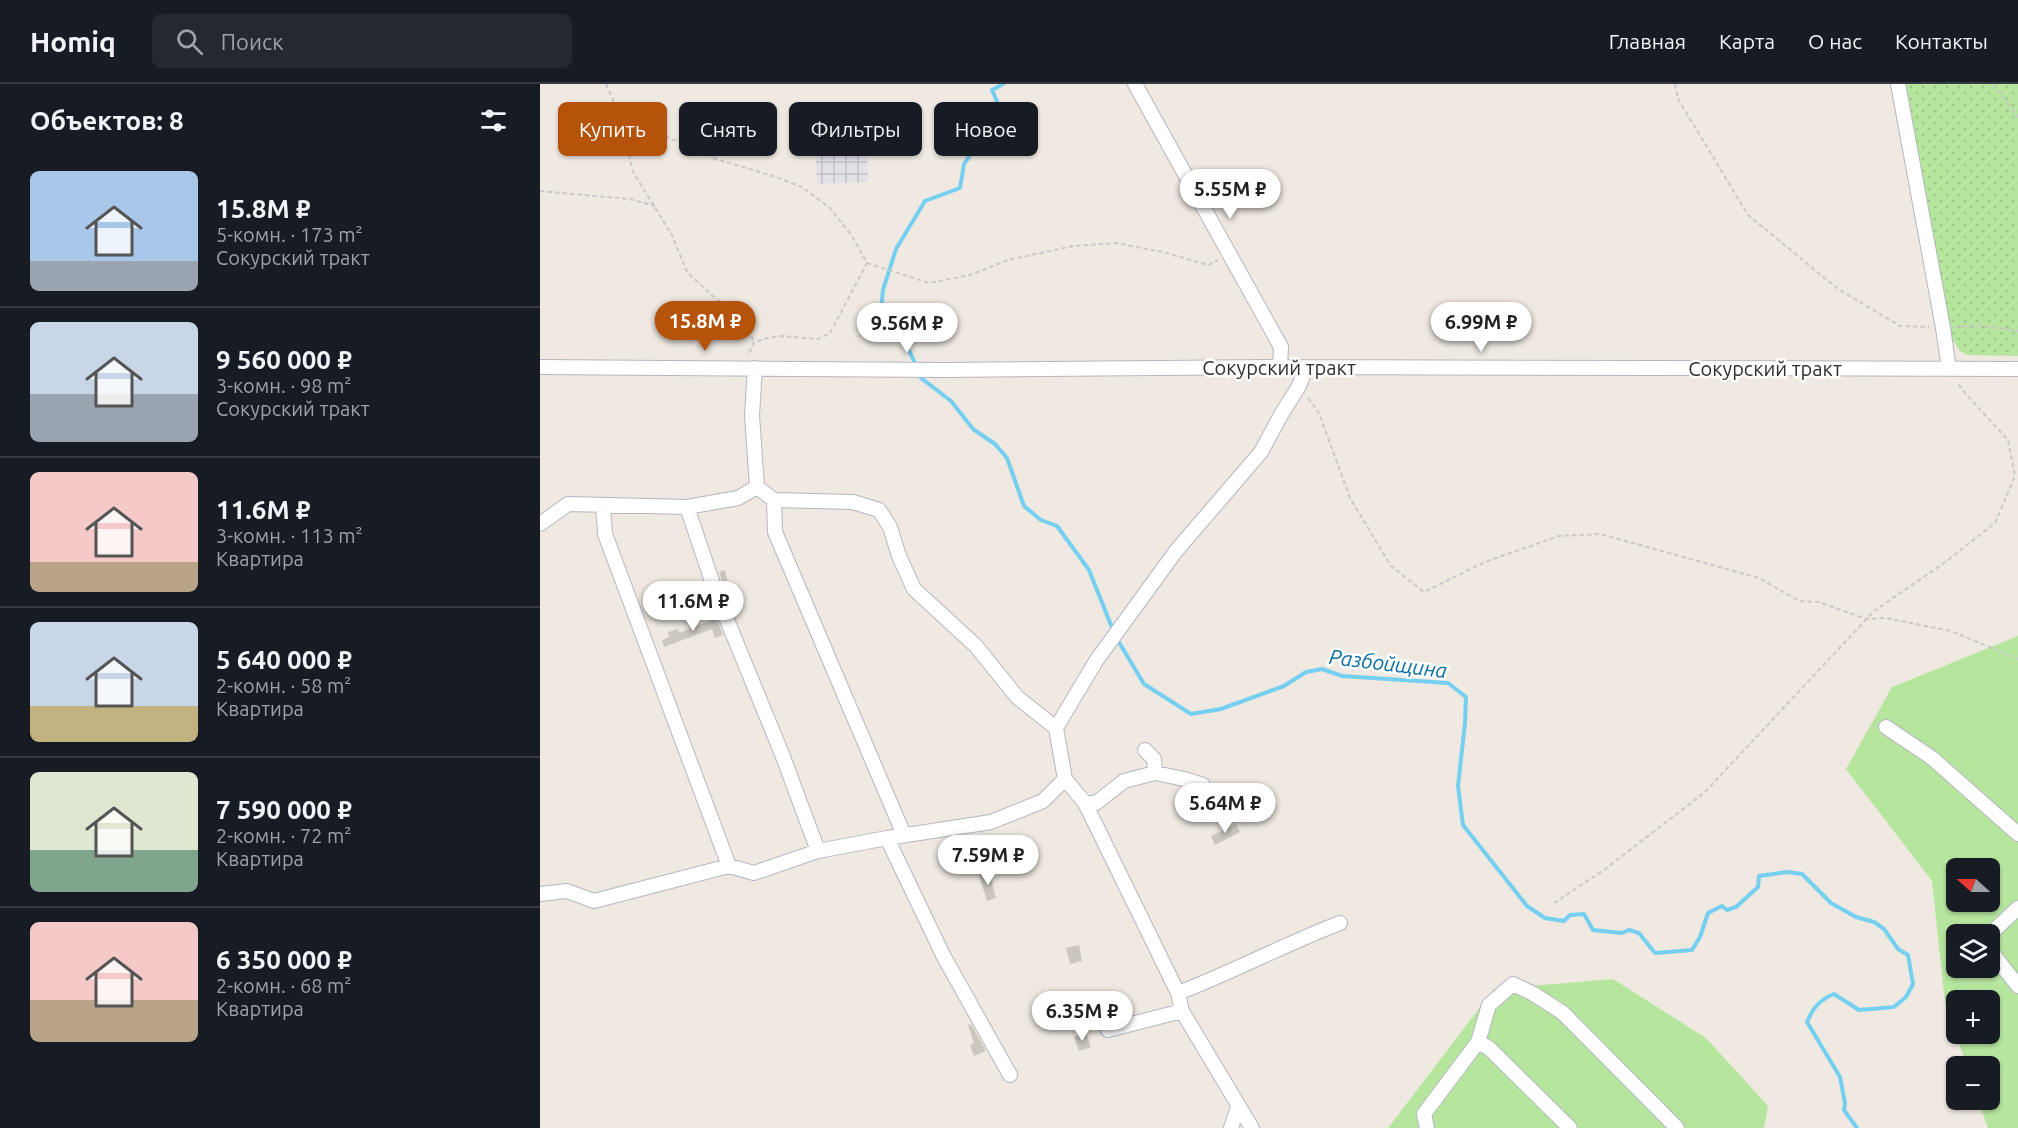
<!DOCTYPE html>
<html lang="ru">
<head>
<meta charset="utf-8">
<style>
	:root { --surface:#171b24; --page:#242831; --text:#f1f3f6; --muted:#9ea1a6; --line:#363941; --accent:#b45309 }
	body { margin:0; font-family:Ubuntu,sans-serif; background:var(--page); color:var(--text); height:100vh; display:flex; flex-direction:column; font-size:22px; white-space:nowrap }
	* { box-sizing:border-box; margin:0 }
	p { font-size:20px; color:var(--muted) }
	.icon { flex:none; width:33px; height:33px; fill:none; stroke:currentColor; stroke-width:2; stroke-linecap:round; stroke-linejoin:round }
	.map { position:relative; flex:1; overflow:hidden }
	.sheet { display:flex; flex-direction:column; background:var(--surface); width:540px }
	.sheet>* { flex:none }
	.top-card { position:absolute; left:18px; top:18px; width:570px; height:54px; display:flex; gap:12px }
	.needle { width:39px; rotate:291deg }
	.tools { position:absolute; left:1406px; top:774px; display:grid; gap:12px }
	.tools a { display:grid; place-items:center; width:54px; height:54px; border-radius:9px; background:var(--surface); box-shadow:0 2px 4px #0004; font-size:30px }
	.price { position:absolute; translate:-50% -51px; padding:0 14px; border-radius:21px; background:#fff; color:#222; font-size:20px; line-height:39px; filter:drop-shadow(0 2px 3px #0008) }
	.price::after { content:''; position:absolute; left:50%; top:36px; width:18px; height:14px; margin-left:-9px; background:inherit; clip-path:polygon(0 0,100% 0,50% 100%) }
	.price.current { background:var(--accent); color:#fff }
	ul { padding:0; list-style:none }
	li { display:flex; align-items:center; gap:18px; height:150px; padding:0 30px }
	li+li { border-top:2px solid var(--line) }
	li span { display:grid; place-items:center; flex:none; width:168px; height:120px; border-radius:9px; color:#555 }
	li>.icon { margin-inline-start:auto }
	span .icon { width:72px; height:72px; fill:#fffc; stroke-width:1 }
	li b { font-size:26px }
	h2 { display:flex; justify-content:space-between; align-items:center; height:72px; padding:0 30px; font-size:26px }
	.chip { padding:0 21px; border-radius:9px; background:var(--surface); box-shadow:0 2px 4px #0004; font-size:21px; line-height:54px }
	.chip.current { background:var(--accent); color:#fff }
	header { display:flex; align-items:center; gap:36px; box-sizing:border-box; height:84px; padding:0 30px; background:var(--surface); border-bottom:2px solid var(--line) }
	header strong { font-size:28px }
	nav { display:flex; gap:33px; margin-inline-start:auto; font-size:21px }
	.search { width:420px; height:54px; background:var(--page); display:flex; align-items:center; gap:15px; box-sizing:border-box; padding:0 21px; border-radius:9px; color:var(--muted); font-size:22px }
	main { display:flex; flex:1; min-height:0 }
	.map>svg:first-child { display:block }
	.industrial { fill:url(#industrial-grid) }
	.grass { fill:url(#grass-dots) }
	.park { fill:#b6e59e; fill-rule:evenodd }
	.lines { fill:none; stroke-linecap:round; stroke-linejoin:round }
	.stream { stroke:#75cff0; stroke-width:4 }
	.building { fill:#cbc7bf }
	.minor-casing { stroke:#b4b7c1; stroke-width:16 }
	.path { stroke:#c9c9c9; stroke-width:2; stroke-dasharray:4.5 3; stroke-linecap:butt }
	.minor { stroke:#fff; stroke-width:14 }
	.labels { text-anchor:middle; stroke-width:5; stroke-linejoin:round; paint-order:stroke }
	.street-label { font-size:20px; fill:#2e2e2e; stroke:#fff }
	.water-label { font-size:21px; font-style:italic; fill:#0d6fa3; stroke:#fff }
</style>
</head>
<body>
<header>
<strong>Homiq</strong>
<div class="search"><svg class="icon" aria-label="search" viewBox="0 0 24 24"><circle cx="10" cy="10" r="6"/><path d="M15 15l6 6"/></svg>Поиск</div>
<nav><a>Главная</a><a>Карта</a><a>О нас</a><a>Контакты</a></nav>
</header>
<main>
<section class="sheet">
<h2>Объектов: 8<svg class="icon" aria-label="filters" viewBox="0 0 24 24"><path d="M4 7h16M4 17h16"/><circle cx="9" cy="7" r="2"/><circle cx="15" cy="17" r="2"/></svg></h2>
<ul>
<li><span style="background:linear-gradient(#a9c7e8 75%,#9aa5b1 0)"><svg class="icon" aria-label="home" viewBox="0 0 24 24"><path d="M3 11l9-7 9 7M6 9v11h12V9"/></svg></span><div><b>15.8M ₽</b><p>5-комн. · 173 m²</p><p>Сокурский тракт</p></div></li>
<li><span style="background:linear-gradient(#c9d6e8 60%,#9aa5b1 0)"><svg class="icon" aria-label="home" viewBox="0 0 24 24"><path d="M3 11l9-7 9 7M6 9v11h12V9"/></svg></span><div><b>9 560 000 ₽</b><p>3-комн. · 98 m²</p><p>Сокурский тракт</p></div></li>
<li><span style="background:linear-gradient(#f6c9c9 75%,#b9a48a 0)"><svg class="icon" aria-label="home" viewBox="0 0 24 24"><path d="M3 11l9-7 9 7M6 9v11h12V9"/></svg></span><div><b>11.6M ₽</b><p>3-комн. · 113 m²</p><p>Квартира</p></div></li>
<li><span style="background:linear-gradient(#c9d6e8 70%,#c2b280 0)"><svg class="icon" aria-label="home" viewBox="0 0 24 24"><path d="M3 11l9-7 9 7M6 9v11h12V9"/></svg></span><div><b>5 640 000 ₽</b><p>2-комн. · 58 m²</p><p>Квартира</p></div></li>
<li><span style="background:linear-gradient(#dfe7d0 65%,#7fa58c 0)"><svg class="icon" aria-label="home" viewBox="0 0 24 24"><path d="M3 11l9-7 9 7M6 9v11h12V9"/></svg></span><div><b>7 590 000 ₽</b><p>2-комн. · 72 m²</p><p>Квартира</p></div></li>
<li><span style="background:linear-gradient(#f6c9c9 65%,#b9a48a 0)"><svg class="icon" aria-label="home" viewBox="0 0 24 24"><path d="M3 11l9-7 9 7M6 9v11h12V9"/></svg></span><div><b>6 350 000 ₽</b><p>2-комн. · 68 m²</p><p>Квартира</p></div></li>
</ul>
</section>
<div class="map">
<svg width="1478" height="1044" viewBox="0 0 1478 1044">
	<defs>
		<pattern id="industrial-grid" width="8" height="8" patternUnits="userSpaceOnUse" patternTransform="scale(1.5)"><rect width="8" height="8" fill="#e3e1e8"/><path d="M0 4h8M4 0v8" fill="none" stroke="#c3c1c7"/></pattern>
		<pattern id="grass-dots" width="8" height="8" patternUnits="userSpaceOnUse" patternTransform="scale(1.5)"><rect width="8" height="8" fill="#b6e59e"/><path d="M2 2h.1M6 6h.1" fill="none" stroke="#9dc588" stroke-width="1.8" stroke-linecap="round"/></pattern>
	</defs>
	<rect width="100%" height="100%" fill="#efe9e1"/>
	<path class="industrial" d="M327,60L328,98L277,100L275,62Z"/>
	<path class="grass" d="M1366,0H1478V272L1427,271L1420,267L1412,255Z"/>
	<path class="park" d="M1478,552V1044H1448L1438,1016H1449V982H1427L1405,919L1392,797L1306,685L1352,603ZM1416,784H1449V818H1416ZM1416,850H1449V884H1416ZM1416,916H1449V950H1416Z
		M1073,895L1166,954L1228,1022L1224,1044H848L954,905Z"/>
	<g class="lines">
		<path class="stream" d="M377,283L359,246L341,227L343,206L356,165L385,117L420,104L424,80L461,27L452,6L463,0
			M380,290L381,294L411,317L433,345L455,360L467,374L484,422L501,436L517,442L549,486L573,546
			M577,555L604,600L651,630L681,625L744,602L766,588L782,585L802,592L908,599L926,613L925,639L918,702L923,741L987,822L1005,834L1024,837L1030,831L1044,830L1053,846L1082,849L1089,846L1099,849L1115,869L1152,866L1160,853L1168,829L1182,822L1187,826L1196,823L1218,803L1219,792L1247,788L1262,790L1291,819L1316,833L1334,838L1344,845L1358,865L1368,871L1373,900L1366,913L1354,923L1319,926L1294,910C1279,916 1273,924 1267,938L1300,993L1305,1019L1304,1026L1317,1044"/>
	</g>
	<path class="building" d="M185,486L187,495L196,517L190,519L179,488Z
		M176,534L183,551L175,554L172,545L124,563L122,556L129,553L128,548L138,545L139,549Z
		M696,740L700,748L675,761L671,752Z
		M449,788L456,814L447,817L439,791Z
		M539,861L542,877L530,880L526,864Z
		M431,940L446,967L434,972L430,961L434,960L428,941Z
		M546,949L551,963L539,967L534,953Z"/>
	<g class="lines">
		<g class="minor-casing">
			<path id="minor" d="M595,0L741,263L740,283
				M1358,0L1403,244L1409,285
				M0,283L404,286L740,283L1478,285
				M215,284L212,331L217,403L234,416L313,418L339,426L350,443L359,472L374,505L436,562L477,613L516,644
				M234,416L235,448L364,751
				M63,421L65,450L189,782
				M147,423L176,509L242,670L278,767
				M0,440L28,420L147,423L198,414L217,403
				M1346,643L1392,674L1478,750
				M605,666L614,675L615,689
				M545,719H556L584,697L615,689L644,695L663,701L676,729
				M347,754L404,873L470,991
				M0,810L27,807L54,817L189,782L214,789L278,767L347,754L451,738L503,717L525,695
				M1449,851L1478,824
				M1449,856L1453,870L1478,902
				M638,909C693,888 745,860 800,839
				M568,946L642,927
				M938,958L949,964L1030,1044
				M691,1044L698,1023
				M712,1044L642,927L638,909L545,719L525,695L516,644L556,577L636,467L721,368L742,329L759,302L766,284
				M887,1044L884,1030L938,958L949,921L973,900L992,909L1023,929L1137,1044"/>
		</g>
		<path class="path" d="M66,0L77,25L105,43L176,75L236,93L262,103L290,124L312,152L327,179L290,249L278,255L242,252L227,254L214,258L208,272
			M1135,0L1138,15L1208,131L1298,205L1360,242L1389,243
			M1454,0L1478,33
			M78,27L93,88L132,151L147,188L176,215L202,232L214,258
			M0,107L89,115L115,122
			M327,179L389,199L430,191L468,176L533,162L576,159L623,168L668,181L678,176
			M1415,243L1437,241L1478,247
			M768,314L779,329L810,414L851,482L884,508L945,478L1019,452L1060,450L1219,494L1259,517L1279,518L1326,535L1346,534L1411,547L1478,575
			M1014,819L1064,786L1165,708L1334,527L1404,479L1455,439L1475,392L1468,356L1425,309L1417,298"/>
		<use href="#minor" class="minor"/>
	</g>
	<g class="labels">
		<g class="street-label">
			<text x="739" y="291">Сокурский тракт</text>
			<text x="1225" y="292">Сокурский тракт</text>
		</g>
		<g class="water-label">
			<text transform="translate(848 580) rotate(7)" y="7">Разбойщина</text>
		</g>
	</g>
</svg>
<div class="tools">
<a><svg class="needle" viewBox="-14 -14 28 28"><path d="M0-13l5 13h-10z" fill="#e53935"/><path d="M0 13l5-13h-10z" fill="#9ea1a6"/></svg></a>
<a><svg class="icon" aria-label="layers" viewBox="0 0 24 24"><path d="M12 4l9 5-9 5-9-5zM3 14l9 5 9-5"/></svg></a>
<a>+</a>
<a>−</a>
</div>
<b class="price" style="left:690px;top:136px">5.55M ₽</b>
<b class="price current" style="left:165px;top:268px">15.8M ₽</b>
<b class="price" style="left:941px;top:269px">6.99M ₽</b>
<b class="price" style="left:367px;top:270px">9.56M ₽</b>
<b class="price" style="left:153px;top:548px">11.6M ₽</b>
<b class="price" style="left:685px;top:750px">5.64M ₽</b>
<b class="price" style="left:448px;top:802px">7.59M ₽</b>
<b class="price" style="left:542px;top:958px">6.35M ₽</b>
<div class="top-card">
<a class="chip current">Купить</a>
<a class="chip">Снять</a>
<a class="chip">Фильтры</a>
<a class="chip">Новое</a>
</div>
</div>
</main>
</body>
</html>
